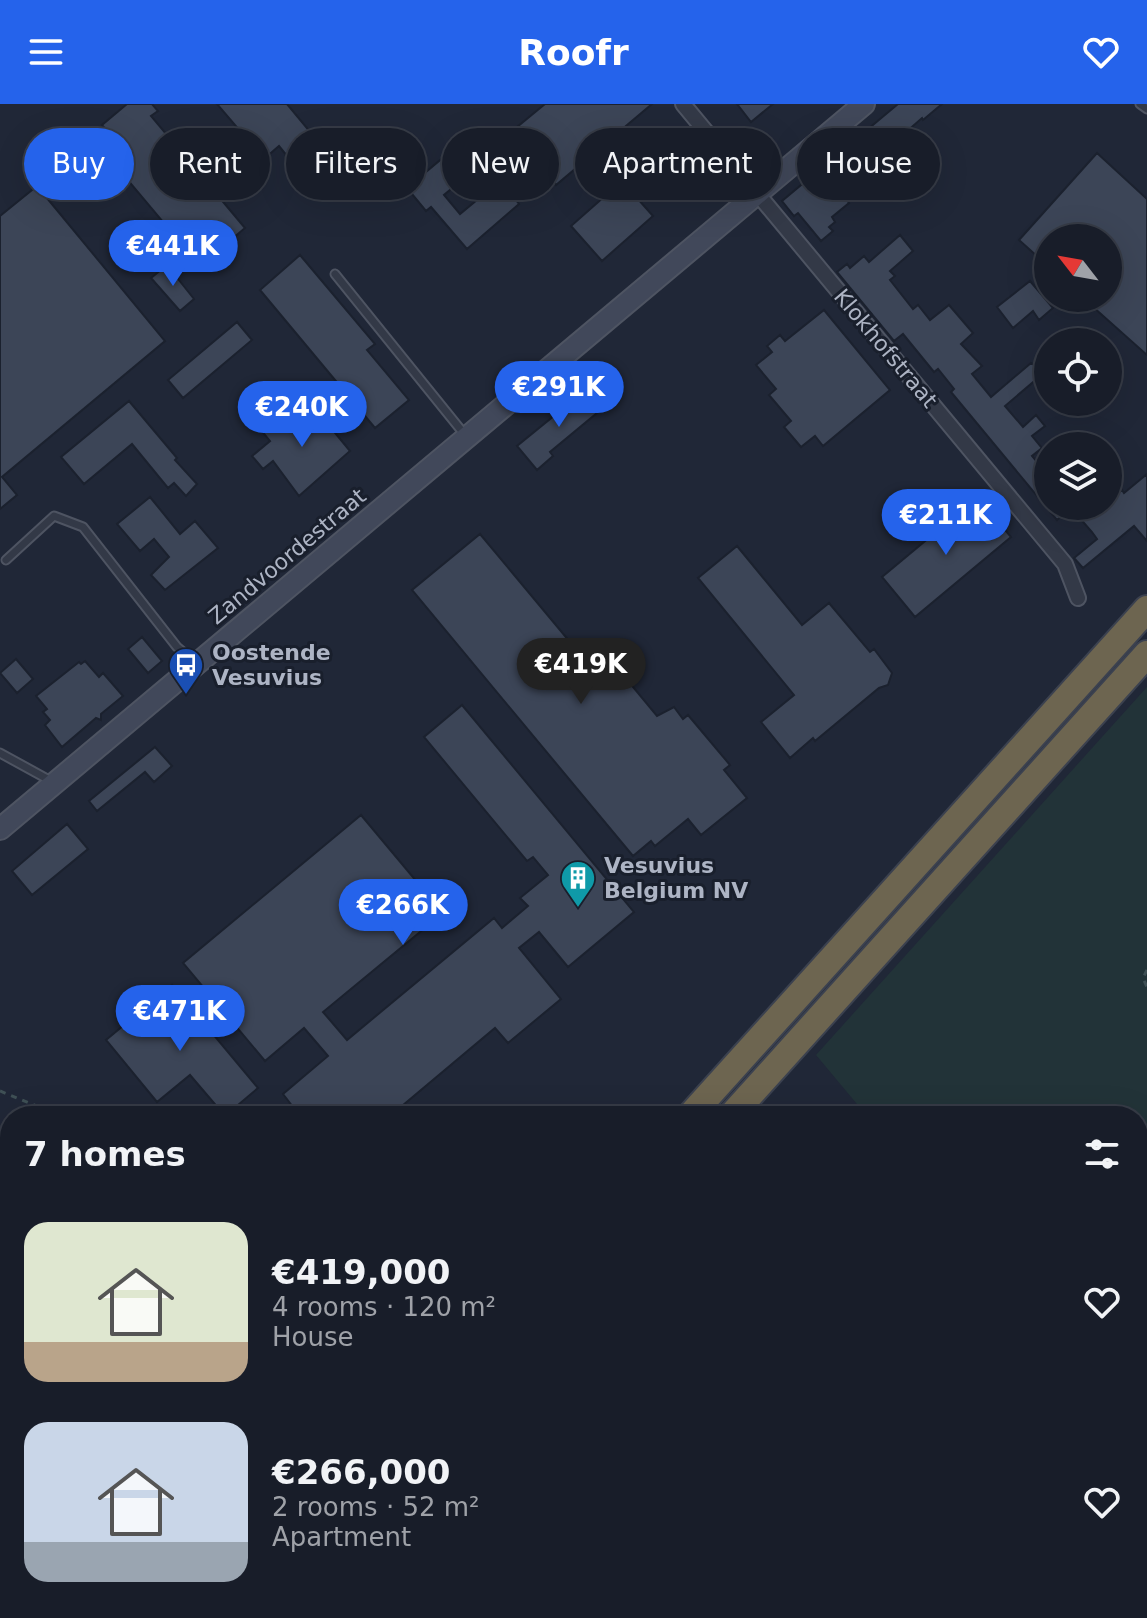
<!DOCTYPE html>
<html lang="en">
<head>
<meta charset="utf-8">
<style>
	:root { --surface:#181d29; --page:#212631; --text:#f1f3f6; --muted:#9fa2a8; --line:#363b46; --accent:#2563eb }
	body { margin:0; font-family:"DejaVu Sans",sans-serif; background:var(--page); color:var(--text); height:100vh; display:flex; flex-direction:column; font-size:30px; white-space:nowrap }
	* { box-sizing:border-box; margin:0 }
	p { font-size:26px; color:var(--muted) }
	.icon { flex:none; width:44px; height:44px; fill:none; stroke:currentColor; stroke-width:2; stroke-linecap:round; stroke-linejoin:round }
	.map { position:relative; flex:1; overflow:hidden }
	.sheet { position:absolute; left:0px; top:1002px; width:1148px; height:512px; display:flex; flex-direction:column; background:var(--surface); border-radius:32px 32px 0 0; box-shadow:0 8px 32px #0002,0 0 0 2px var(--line) }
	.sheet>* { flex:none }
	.hud { position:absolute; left:24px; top:24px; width:1100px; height:72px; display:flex; gap:16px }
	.needle { width:52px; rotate:301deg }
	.tools { position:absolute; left:1034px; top:120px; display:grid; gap:16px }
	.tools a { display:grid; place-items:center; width:88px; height:88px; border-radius:50%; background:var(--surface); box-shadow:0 8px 32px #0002,0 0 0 2px var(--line); font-size:40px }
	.price { position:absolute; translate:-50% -68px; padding:0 18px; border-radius:28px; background:var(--accent); color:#fff; font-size:26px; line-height:52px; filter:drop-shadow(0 2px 4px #0008) }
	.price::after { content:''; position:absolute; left:50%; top:48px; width:24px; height:18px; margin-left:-12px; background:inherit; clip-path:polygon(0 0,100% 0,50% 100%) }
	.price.on { background:#222; color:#fff }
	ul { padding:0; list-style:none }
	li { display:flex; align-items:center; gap:24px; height:200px; padding:0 24px }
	li span { display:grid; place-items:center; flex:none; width:224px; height:160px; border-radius:24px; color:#555 }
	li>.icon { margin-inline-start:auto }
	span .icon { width:96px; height:96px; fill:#fffc; stroke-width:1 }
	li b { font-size:34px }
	h2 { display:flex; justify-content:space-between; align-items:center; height:96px; padding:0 24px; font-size:34px }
	.pill { padding:0 28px; border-radius:36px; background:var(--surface); box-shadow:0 8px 32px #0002,0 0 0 2px var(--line); font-size:28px; line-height:72px }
	.pill.on { background:var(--accent); color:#fff }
	header { display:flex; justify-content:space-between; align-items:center; height:104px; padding:0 24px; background:var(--accent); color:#fff; font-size:36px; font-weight:800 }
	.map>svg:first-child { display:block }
	.green { fill:#223338 }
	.building { fill:#3c4557; stroke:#1b212e; stroke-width:2 }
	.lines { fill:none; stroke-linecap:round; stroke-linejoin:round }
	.lane-casing { stroke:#4e5462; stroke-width:11 }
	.street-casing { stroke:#4e5462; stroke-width:18 }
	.secondary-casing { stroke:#4e5462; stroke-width:24 }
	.highway-casing { stroke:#3b414f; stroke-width:30 }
	.path { stroke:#3f5055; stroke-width:3; stroke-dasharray:6 6; stroke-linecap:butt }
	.lane { stroke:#333947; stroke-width:7 }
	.street { stroke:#333947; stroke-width:14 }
	.secondary { stroke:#41485a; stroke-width:20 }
	.highway { stroke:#6d6550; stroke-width:26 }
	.labels { text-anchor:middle; stroke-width:6; stroke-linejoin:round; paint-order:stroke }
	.street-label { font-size:22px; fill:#adb4c4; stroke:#191f2c }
	.poi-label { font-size:22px; font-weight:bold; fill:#adb4c4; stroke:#191f2c; text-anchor:start }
</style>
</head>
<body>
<header><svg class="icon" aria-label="menu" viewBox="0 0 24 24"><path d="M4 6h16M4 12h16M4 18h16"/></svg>Roofr<svg class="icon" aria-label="heart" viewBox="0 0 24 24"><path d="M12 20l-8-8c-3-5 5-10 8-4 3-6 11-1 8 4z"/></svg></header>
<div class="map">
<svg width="1147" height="1514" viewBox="0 0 1147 1514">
	<rect width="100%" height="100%" fill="#202737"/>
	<path class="green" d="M1147,583V1215L1138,1222V1012H867L816,951Z
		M1147,1245V1514H833L845,1504H1138V1253Z
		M314,1504H586L594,1514H305Z"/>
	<path class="building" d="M127,0H152L158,7L151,12L245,124L200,162L100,43L112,33L102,21Z
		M217,0H287L326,47L300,68L279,42L264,55Z
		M545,0H652L556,81L511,28Z
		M737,0H773L751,18Z
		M898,0H942L923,16L922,14L856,72L862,80L845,94L849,99L832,113L835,118L829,123L833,127L821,137L798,109L794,112L782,97Z
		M477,25L496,48L444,91L460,110L495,81L502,90L508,86L519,100L467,145L431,103L426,107L407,84Z
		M382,27L402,50L382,62L365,42Z
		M61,34L93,72L82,81L50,43Z
		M1097,49L1147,95V251L1083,194H1108V134H1048V162L1019,136Z
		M622,77L653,112L602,157L571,122Z
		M37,82L165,237L2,373L17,391L0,405V112Z
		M900,131L913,147L890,167L895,172L890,176L913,205L918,201L930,216L949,201L973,229L961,240L982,262L972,270L991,293L1031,259L1045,268L1005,302L1023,323L1036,311L1045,322L1032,332L1042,344L1032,352L1048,371V402H1108V398L1122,386L1124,389L1147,370V437L1134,422L1083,464L1074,454L1097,435L1092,428L1071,404L1057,416L951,288L954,285L938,265L934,268L903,230L894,237L837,168L847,160L850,164L864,152L869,158Z
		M300,151L375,240L367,246L409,296L375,324L260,186Z
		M167,161L194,195L180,207L151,174Z
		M1030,177L1053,204L1039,216L1033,207L1013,224L997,203Z
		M824,206L890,286L823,342L815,332L801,343L784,323L791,317L769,291L776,285L756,261L772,248L767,242L780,231L785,237Z
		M237,218L252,236L183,294L168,276Z
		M587,285L603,304L550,348L553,352L537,366L517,342Z
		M129,297L177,354L175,356L197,380L186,392L174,379L168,384L132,340L84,380L61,353Z
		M313,302L350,347L299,392L273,357L263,365L252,352L270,337L260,325L274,313L284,326Z
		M150,393L180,430L195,417L218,444L165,486L151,471L169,453L154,435L140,447L117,420Z
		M978,393L1011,433L915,513L882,473Z
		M480,430L585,556L600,543L657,612L674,603L683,615L688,611L730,661L724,666L747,694L701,731L688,715L655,742L651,737L633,752L412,486Z
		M737,442L802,521L829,499L870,548L874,545L892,569L888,581L879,584L815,637L813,634L790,654L761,618L794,591L698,474Z
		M142,533L162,557L148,569L128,545Z
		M16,555L33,575L17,589L0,569Z
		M85,557L99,573L103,569L123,592L101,610V616L96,614L62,643L45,621L50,616L43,608L47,605L36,592L79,558L81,560Z
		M462,601L634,808L568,863L539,828L519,844L561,895L508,939L495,924L390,1012H282L293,1003L283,990L328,952L304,924L265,957L183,859L361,711L443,809L323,908L347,936L494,814L502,824L528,802L520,794L548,771L533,753L527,757L424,633Z
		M155,643L172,662L154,678L145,668L97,707L89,697Z
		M67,720L88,745L32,791L12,767Z
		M172,881L258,984L225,1012L190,971L157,998L106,936Z"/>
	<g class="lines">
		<g class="lane-casing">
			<path id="lane" d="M1140,0L1147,5
				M335,170L465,331
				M6,456L54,412L83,423L177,543L195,558
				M0,649L51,677
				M82,1514L92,1504"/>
		</g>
		<g class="street-casing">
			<path id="street" d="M683,0L1065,460L1078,494
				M1138,1243L1147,1235
				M810,1514L822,1504"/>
		</g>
		<g class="secondary-casing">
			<path id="secondary" d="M0,725L864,0"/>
		</g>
		<g class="highway-casing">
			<path id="highway" d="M690,1012L1147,505
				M731,1012L1147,550
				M239,1514L248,1504
				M279,1514L288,1504"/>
		</g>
		<path class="path" d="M1147,866L1143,874L1147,883
			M0,987L61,1012
			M1138,1282L1147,1279
			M536,1504L550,1514
			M727,1504L737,1514
			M757,1504L771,1514
			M369,1514L378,1504"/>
		<use href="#lane" class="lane"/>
		<use href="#street" class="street"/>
		<use href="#secondary" class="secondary"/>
		<use href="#highway" class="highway"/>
	</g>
	<defs>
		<g id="bus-pin" transform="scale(1.8)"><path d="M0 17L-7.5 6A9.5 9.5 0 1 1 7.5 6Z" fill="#1a4fb4" stroke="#191f2c"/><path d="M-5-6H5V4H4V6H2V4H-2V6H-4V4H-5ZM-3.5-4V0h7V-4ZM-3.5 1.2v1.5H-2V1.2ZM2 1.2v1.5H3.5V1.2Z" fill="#fff"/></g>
		<g id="building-pin" transform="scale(1.8)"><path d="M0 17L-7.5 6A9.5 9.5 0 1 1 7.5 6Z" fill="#0f9aa8" stroke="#191f2c"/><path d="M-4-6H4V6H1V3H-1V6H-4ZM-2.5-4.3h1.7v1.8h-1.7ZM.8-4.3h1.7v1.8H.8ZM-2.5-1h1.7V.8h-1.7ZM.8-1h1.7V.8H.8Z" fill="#fff"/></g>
	</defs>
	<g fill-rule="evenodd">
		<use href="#bus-pin" x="186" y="561"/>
		<use href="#building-pin" x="578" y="774"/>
	</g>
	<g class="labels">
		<g class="street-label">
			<text transform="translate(886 244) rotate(50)" y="8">Klokhofstraat</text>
			<text transform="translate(287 452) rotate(-40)" y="8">Zandvoordestraat</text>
		</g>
		<g class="poi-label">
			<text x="212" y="556">Oostende<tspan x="212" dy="25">Vesuvius</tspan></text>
			<text x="604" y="769">Vesuvius<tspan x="604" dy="25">Belgium NV</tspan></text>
		</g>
	</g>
</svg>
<div class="tools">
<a><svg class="needle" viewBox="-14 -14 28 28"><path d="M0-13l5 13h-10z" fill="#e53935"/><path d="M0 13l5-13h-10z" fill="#9fa2a8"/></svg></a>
<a><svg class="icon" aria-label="locate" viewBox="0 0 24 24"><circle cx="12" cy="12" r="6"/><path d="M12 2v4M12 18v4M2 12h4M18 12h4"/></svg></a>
<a><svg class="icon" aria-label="layers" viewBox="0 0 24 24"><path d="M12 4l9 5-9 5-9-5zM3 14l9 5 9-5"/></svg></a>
</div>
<b class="price" style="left:173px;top:184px">€441K</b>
<b class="price" style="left:559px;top:325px">€291K</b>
<b class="price" style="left:302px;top:345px">€240K</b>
<b class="price" style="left:946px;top:453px">€211K</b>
<b class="price on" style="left:581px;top:602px">€419K</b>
<b class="price" style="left:403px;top:843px">€266K</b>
<b class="price" style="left:180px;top:949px">€471K</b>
<div class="hud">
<a class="pill on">Buy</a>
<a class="pill">Rent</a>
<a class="pill">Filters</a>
<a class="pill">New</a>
<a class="pill">Apartment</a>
<a class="pill">House</a>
</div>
<section class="sheet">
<h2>7 homes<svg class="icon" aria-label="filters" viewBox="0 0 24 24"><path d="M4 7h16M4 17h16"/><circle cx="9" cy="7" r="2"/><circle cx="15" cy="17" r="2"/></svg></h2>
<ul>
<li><span style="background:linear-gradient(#dfe7d0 75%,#b9a48a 0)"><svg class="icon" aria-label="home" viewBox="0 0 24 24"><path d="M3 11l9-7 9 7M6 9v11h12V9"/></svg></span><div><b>€419,000</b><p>4 rooms · 120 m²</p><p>House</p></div><svg class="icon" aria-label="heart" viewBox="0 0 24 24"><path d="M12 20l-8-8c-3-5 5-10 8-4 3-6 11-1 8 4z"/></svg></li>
<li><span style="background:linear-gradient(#c9d6e8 75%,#9aa5b1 0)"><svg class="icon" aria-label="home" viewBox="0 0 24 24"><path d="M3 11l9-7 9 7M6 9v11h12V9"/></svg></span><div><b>€266,000</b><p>2 rooms · 52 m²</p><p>Apartment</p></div><svg class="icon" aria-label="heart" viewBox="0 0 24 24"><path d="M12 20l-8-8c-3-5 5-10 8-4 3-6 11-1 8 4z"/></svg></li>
</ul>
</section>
</div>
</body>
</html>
